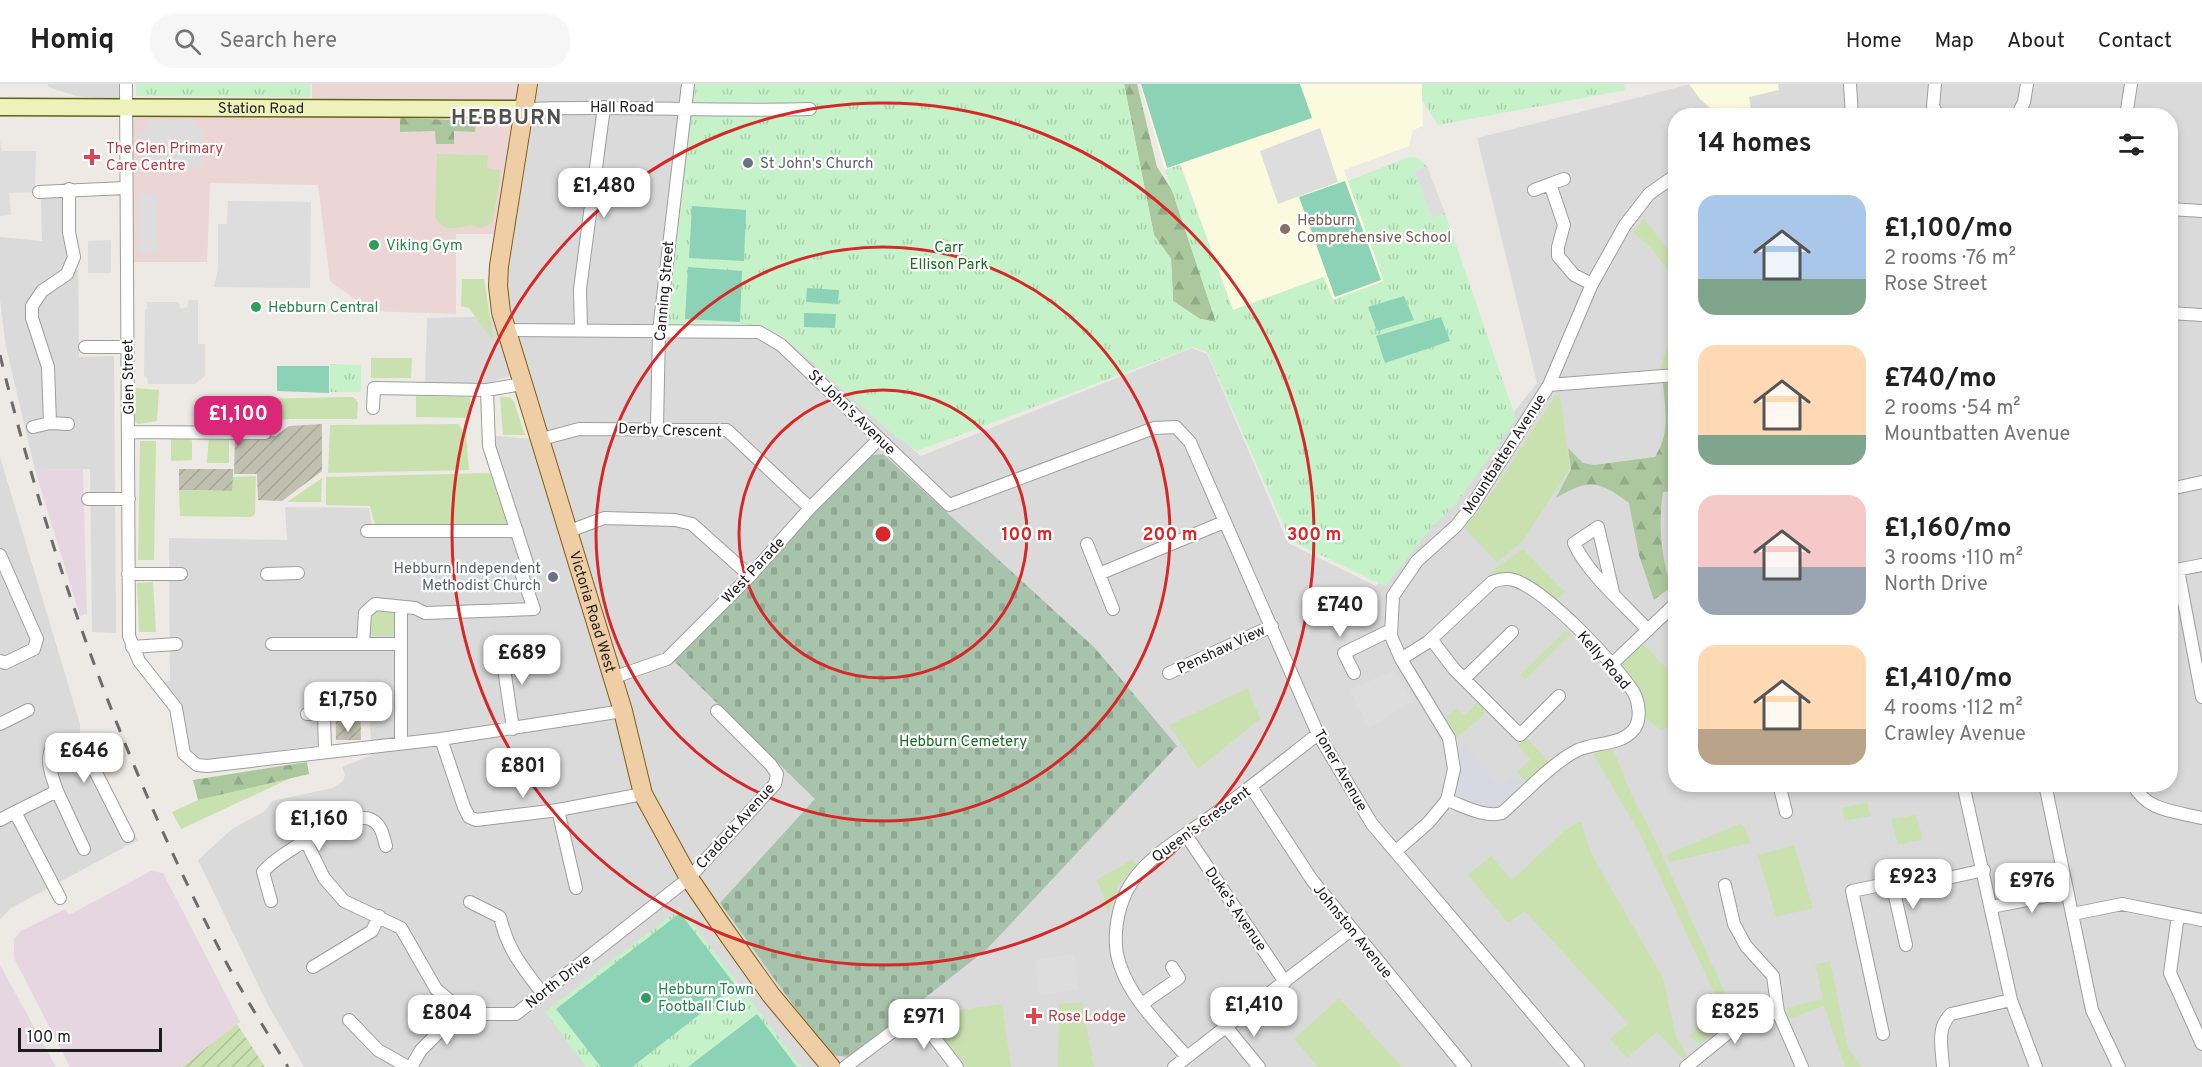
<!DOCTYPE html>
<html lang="en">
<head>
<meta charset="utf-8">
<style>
	:root { --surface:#fff; --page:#f6f6f6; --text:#222; --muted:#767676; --line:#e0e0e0; --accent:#db2777 }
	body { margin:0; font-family:Overpass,sans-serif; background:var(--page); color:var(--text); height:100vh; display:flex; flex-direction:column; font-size:22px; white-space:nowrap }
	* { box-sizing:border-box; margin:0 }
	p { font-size:20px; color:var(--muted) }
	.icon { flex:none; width:33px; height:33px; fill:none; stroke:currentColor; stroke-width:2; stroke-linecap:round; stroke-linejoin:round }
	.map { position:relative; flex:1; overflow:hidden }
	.sheet { position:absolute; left:1668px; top:24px; width:510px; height:684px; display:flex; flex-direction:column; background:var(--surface); border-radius:24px; box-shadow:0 3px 9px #0003 }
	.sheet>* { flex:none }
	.scale { position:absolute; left:18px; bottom:15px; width:144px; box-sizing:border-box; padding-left:6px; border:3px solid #1d1d1d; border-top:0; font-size:16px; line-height:21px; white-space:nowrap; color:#1d1d1d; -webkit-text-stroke:4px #fff; paint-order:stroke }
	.price { position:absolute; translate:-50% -51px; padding:0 14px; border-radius:12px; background:#fff; color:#222; font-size:20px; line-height:39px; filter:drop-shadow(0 2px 3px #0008) }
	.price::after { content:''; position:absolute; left:50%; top:36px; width:18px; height:14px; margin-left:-9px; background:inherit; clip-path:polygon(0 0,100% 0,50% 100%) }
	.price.active { background:var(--accent); color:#fff }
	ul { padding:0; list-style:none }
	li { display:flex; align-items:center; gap:18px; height:150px; padding:0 30px }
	li span { display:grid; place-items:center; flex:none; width:168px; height:120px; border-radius:18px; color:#555 }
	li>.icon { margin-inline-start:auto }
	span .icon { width:72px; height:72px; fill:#fffc; stroke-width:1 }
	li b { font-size:26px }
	h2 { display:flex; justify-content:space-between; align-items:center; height:72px; padding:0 30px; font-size:26px }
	header { display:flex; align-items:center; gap:36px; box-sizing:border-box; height:84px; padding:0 30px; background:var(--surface); border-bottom:2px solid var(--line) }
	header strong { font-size:28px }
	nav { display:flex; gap:33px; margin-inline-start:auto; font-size:21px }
	.search { width:420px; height:54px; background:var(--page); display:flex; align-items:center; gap:15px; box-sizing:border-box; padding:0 21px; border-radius:24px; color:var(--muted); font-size:22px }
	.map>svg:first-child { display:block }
	.residential { fill:#dbdada; fill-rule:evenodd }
	.commercial { fill:#ecd5d5 }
	.industrial { fill:#e5d6e2 }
	.education { fill:#fbfadf }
	.construction { fill:url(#construction-furrows) }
	.grass { fill:#c9e1af }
	.forest { fill:url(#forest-firs) }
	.cemetery { fill:url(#cemetery-stones) }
	.park { fill:url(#park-tufts) }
	.garden { fill:url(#garden-furrows) }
	.pitch { fill:#8bd2b6 }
	.parking { fill:#ddd }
	.plaza { fill:#d8d8e2 }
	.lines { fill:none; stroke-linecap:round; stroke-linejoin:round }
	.minor-casing { stroke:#9e9e9e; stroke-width:14 }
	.secondary-casing { stroke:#5e6512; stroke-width:19 }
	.primary-casing { stroke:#835c12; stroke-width:20 }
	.minor { stroke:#fff; stroke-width:12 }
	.secondary { stroke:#eff1bd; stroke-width:16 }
	.primary { stroke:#f0cea5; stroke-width:18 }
	.rail { stroke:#6b6b6b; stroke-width:3; stroke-dasharray:12 12; stroke-linecap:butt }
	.ring { fill:none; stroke:#d62828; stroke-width:3 }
	.health-dot { fill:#e0444e; stroke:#fff; stroke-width:2 }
	.worship-dot { fill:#6b7280; stroke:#fff; stroke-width:2 }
	.education-dot { fill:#8d6e63; stroke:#fff; stroke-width:2 }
	.leisure-dot { fill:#2e9e5b; stroke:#fff; stroke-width:2 }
	.labels { text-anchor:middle; stroke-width:4.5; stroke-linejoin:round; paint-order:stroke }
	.street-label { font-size:15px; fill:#1d1d1d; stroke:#fff }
	.health-label { font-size:15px; fill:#be3a42; stroke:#fff; text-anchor:start }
	.worship-label { font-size:15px; fill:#5b616d; stroke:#fff; text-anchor:start }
	.education-label { font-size:15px; fill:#785e54; stroke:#fff; text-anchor:start }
	.leisure-label { font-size:15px; fill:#27864d; stroke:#fff; text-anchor:start }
	.park-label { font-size:15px; fill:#186d1e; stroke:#fff }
	.district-label { font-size:21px; font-weight:bold; letter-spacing:1.5px; fill:#505050; stroke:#fff }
	.centre { fill:#d62828; stroke:#fff; stroke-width:3 }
	.ring-label { font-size:18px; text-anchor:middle; font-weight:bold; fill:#d62828; stroke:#fff; stroke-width:4.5; stroke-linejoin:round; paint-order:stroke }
</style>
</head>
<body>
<header>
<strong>Homiq</strong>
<div class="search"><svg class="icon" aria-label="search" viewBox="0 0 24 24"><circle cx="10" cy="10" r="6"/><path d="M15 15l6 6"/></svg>Search here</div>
<nav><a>Home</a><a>Map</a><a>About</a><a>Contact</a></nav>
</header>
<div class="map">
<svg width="2202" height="983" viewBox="0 0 2202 983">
	<defs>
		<pattern id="construction-furrows" width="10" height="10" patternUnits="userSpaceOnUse" patternTransform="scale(1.5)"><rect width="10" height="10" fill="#c0c0b0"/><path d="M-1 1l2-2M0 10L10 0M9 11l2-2" fill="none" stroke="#a5a597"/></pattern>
		<pattern id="forest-firs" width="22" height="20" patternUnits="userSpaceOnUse" patternTransform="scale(1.5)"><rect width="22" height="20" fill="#aac79d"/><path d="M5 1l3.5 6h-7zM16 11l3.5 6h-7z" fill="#92aa87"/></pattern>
		<pattern id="cemetery-stones" width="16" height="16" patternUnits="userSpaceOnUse" patternTransform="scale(1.5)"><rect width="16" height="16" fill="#a8c3ab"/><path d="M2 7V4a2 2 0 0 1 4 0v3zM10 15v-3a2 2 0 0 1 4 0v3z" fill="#90a793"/></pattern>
		<pattern id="park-tufts" width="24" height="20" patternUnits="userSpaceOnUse" patternTransform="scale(1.5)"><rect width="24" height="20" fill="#c5f2c8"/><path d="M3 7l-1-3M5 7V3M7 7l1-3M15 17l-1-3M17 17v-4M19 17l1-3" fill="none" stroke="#a9cfab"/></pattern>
		<pattern id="garden-furrows" width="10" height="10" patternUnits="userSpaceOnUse" patternTransform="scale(1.5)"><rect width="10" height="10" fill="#c9e1af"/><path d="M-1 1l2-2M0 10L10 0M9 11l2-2" fill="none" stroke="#acc196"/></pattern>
	</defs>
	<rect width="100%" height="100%" fill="#ede9e4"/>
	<path class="residential" d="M48,0H120L121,17L76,12L48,3Z
		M538,0H696L667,240L754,241L768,245L787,256L921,372L1192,264L1207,270L1288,459L1376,502L1537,299L1477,54L1691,0H2202V983H304L268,921L198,776L232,745L265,727L272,717L333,704L343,697L345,691L342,683L372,671L367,597H316L319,661L210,676L189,671L184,647L160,599L170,597L169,454L287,456L285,423L369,424L372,442H510L484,369L483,351L547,356L526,287L482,301L425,300L427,234L511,232L506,215L507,194ZM1676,32H2170V700H1676Z
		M41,110L63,111L62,142L68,159V175L64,183L78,186L79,273L114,272L116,549L92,548L90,385L35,386L6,263L0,216V153L42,157Z
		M0,373L80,640V650L138,756L11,824L0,835Z"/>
	<path class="commercial" d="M312,0H522L503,100L499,150H456V230L371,227L330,197L318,101L210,99L207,178H131V15L312,19Z"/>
	<path class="industrial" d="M83,385L87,530L80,532L35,386Z
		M151,787L163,789L240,938L182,983H70L14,874V855L21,847L65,825L69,831Z
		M0,881L56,983H0Z"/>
	<path class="education" d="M1140,0H1422L1423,42L1413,46L1409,62L1344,86L1384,197L1332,216L1323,193L1233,226L1181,81L1165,86Z
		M1689,0H1778L1779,6L1749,13L1752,31H1718L1700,15Z"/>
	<path class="construction" d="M322,340V387L282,417L258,416L257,390H234L235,352H276L289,342Z
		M179,385H233V407L179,406Z
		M353,598L360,600L361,656H336L335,599Z"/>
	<path class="grass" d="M437,70L488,71L487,84L501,86L493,137C479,149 480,140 468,142C453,144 444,149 435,133Z
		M1644,134L1675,176V195L1649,162L1633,148Z
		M462,195H484L494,258L469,224L461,222Z
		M1675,238V287L1659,289Z
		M371,274H412L411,294H371Z
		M135,304L159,306L157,337L138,340L134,336Z
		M1560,311L1570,384L1522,458L1497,478L1464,444L1493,407L1555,312Z
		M416,312L470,313V334L416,333Z
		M353,313L358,318L357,335H282C263,350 222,343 201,335L202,316Z
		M500,313H510L514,318L525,351H503Z
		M458,340L466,350L469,386L328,389L330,341Z
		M187,353L192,357V376L171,377V355Z
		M209,353H229V379H207Z
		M140,357H156L154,476H138Z
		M490,389L508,441H375L370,422L326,421V393Z
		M256,392L255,430L251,433L180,432L179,406L232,407L233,393Z
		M322,394L321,418H287Z
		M1523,465L1565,508L1557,516C1533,498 1517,482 1487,494L1497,483Z
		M153,498L156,548H139L137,499Z
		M378,526L395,530L396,551H369L370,532Z
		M1566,546L1571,550L1525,596L1520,591Z
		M1643,560L1675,592V640L1661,646L1645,634L1621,585L1622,579Z
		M1248,604L1260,635L1198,685L1169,641Z
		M1478,617L1484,624V631L1457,653L1446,634L1457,624L1465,632Z
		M1527,654L1549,678L1526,698L1517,688L1530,676L1518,661Z
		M1613,665L1632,712L1651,747L1727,913L1719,919L1640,750L1593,670Z
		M291,694L181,745L172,728L198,716Z
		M1867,718L1871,732L1844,737L1842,724Z
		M1916,731L1923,755L1898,761L1891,735Z
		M1581,737L1592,771L1663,894L1676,952L1687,972L1684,976L1657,948L1627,974L1610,955L1628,939L1525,827L1508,839L1468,791L1491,772L1512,796L1565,746Z
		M1742,739L1751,759L1670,778L1667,770Z
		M1794,761L1813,824L1776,833L1758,771Z
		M1132,775L1136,780L1119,801L1108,830C1104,818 1104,807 1096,797C1107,788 1120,784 1132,775Z
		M1830,877L1848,964L1862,983H1845L1824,922L1789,935L1786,924L1823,915L1815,880Z
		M1339,914L1402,983H1318L1294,955Z
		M1082,918L1094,983H1058L1059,920Z
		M1729,918L1734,934L1700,960L1689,952Z
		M1002,920L1011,983H966L927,931Z"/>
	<path class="forest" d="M1124,0H1137L1157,83L1172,106L1216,238L1200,235L1173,217L1171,175L1154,151Z
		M400,34L476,37L475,48L454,47V60H436L435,47L400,48Z
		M1675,298V407L1663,408C1658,441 1661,471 1671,503L1654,516L1639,471L1629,419C1599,397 1590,394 1556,414L1571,385L1568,364L1583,379L1594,381L1655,373C1671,347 1665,328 1663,299Z
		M307,678L309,690L198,716L193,696Z"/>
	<path class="cemetery" d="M883,370L1095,564L1177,662L987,865L850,973L829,971L720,819L815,715L674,577L866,372Z"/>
	<path class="park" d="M136,0H310V13L136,12Z
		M696,0H1124L1154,151L1171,175L1173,217L1200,235L1216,238L1165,86L1180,81L1233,226L1324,193L1333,216L1384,197L1348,97L1409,73H1416L1427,82L1414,87L1432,134L1445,129L1516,335L1455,421L1431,444L1385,502L1290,456L1207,268L1193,263L917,367L891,349L785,254C750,232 707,240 667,240Z
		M1422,0H1624L1625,6L1438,41L1422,16Z
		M330,280L361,281V308H330Z
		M681,824L801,983H586L545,928Z"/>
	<path class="garden" d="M237,940L265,983H182Z"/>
	<path class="pitch" d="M1141,0H1300L1312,34L1167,84Z
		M1345,97L1381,196L1335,213L1299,113Z
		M692,122L746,126L744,177L689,174Z
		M688,183L742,187L740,238L685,235Z
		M807,204L839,206L838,220L806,218Z
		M1404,212L1414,236L1377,247L1368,223Z
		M804,229L836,230L835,244L804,243Z
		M1441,233L1450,257L1385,279L1376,252Z
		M277,282H329V309L277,307Z
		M680,829L736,902L632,983H601L556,925Z
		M757,930L797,983H688Z"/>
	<path class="parking" d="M146,36H194L195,44H203V84H160V88H139V48H146Z
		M1320,44L1338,98L1278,120L1260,67Z
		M0,57L2,67H36L35,108L9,109L11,131L0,132Z
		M1427,82L1445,129L1432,134L1414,87Z
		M139,110H158V169H139Z
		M228,117L311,118L310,204L214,203L218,185V140H227Z
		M111,156V189H88V157Z
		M189,216H198V260H205V292L195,300H148L147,293L144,292L145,225H147V218H179L180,225L187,223Z
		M1394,586L1413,617L1369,644L1350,606Z
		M1074,870L1078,906L1040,911L1035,876Z"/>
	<path class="plaza" d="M1465,661L1499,703L1513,692L1523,702L1506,718L1493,725L1461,716L1456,707L1461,682L1458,666Z"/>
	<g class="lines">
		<g class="minor-casing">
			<path id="minor" d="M126,0L129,552L139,577L176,624L184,670L197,681L207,682L441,655L623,627
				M1850,0L1852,32
				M1935,0L1933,22L1938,32
				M523,25C619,21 714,28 810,25
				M2017,32L2024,18L2027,0
				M2126,32L2131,0
				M1550,100L1564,95
				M1534,106L1550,100L1564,141L1558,163V172L1574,191L1592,200
				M39,108L125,104
				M2170,125L2202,127
				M2170,229L2202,231
				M507,246L759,248L781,261L949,421L1154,344L1176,343L1190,358L1318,650L1372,740L1578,983
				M581,246L580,205L604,23
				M85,263H127
				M1549,301L1676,291
				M487,306L489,362L527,479
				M373,324L374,304L487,306L522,300
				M68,340L50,339L48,283L32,234V222L42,207L67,190L74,173L69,148V105
				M33,343L50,339
				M657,343L659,247L688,0
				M128,348L265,349
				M538,356L579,345L727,346L810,424
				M2170,405L2202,398
				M88,415H129
				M367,447H517
				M567,448L604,434L675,436L692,440L750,492
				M1087,460L1113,525
				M0,471L37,555L34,565L5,579L0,577
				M2178,486L2202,613
				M2171,487L2202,481
				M128,490H181
				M267,490L298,489
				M1099,490L1224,438
				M1613,508L1598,443L1574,459C1587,489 1625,521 1648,546
				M1431,555L1454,585L1520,651L1559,612
				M272,560H401
				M363,560L365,529L375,520L415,524L425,529L534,525L522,491
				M132,563L176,560
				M501,564L513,645
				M1401,575L1428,558L1492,498C1500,495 1506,494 1514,496C1546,506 1616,580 1634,609C1639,619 1641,634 1635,644C1621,663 1595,657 1576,667C1551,680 1524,710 1502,729C1484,734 1464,722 1447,716
				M1611,581L1676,519
				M1169,589L1272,542
				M1354,589L1344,569L1391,546
				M612,594L667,575L750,492L810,424L879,355
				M1464,595L1512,548
				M307,630H324L325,667
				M0,640L28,626
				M441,655L464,723L469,733L476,736L558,726L643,710
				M401,659V523
				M1779,700L1786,728
				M1963,700L2011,916L2036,983
				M2045,700L2092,926L2119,983
				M2133,700C2146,727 2174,727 2202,734
				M1251,703L1312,796L1465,983
				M57,707C49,685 38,656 75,656L84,665L128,752
				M558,726L576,804
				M15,728L57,707L84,765
				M0,736L15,728L60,814
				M1186,751L1285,898
				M306,757L324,794L344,817L401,844L436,905L461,926L484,930H516L689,794L775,700L777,690L771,681L717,627
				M1396,767L1429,738L1447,716L1454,685L1449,654L1401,575L1391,552L1393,512L1417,477L1456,442L1472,422L1549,301L1592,200L1625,141L1649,110L1676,91
				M1892,799L1906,861
				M1725,801L1734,840L1746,862L1773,892L1778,928L1802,983
				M271,817L263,788C276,771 350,727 370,735C382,740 383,752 386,762
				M470,818L500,833C508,867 522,882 542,909
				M1991,823L2067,808
				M2073,830L2122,820L2202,836
				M2178,831L2170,889L2202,960
				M313,883L372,847L379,832
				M1142,920L1179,894L1172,883
				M349,936L378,966L408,983
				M1227,944L1259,983
				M1883,950L1852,807L1910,795L1939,796L1984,786
				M1187,973C1163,945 1132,917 1120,881C1111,856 1117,820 1132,798C1151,770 1183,753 1209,734C1246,707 1282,678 1318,650
				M411,983L421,966L461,926
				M845,983L916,930L957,983
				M1174,983L1351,846
				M1686,983L1739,940L1778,928
				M1943,983C1942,964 1936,944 1951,930L2011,916"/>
		</g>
		<g class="secondary-casing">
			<g id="secondary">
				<path id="s1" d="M0,23L523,25"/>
			</g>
		</g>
		<g class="primary-casing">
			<g id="primary">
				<path id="s2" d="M528,0L499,182L498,202L501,228L623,627L643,710L689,794L719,838L771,911L831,983"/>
			</g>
		</g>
		<use href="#minor" class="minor"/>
		<use href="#secondary" class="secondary"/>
		<use href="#primary" class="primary"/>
		<path class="rail" d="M0,271C51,481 126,686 226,878C245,914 267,948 288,983"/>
	</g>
	<g class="ring">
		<circle cx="883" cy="450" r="144"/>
		<circle cx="883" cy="450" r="287"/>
		<circle cx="883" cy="450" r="431"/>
	</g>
	<g class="health-dot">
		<path d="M89 64h6v6h6v6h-6v6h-6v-6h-6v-6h6z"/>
		<path d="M1031 923h6v6h6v6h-6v6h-6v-6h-6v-6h6z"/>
	</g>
	<g class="worship-dot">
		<circle cx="748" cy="79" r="6"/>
		<circle cx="553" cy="493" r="6"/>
	</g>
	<circle class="education-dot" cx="1285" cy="145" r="6"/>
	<g class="leisure-dot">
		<circle cx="374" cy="161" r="6"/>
		<circle cx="256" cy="223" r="6"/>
		<circle cx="646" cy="914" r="6"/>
	</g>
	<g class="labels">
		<g class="street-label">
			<text dy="5" stroke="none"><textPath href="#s1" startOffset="261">Station Road</textPath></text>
			<text x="622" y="28">Hall Road</text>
			<text transform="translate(664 207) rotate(-85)" y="5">Canning Street</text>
			<text transform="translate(128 293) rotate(-91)" y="5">Glen Street</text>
			<text transform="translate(852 328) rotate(44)" y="5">St John's Avenue</text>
			<text transform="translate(670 346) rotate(2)" y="5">Derby Crescent</text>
			<text transform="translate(1504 370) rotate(-57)" y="5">Mountbatten Avenue</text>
			<text transform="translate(753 486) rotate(-47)" y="5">West Parade</text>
			<text dy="5" stroke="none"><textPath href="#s2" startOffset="544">Victoria Road West</textPath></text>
			<text transform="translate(1221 565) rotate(-25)" y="5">Penshaw View</text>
			<text transform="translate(1604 576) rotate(49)" y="5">Kelly Road</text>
			<text transform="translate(1341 686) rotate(60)" y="5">Toner Avenue</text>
			<text transform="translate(1201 740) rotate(-36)" y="5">Queen's Crescent</text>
			<text transform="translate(735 742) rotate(-48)" y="5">Cradock Avenue</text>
			<text transform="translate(1236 825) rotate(56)" y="5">Duke's Avenue</text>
			<text transform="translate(1353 847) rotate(51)" y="5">Johnston Avenue</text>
			<text transform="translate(558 897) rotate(-38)" y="5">North Drive</text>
		</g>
		<g class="health-label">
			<text x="106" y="69">The Glen Primary<tspan x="106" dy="17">Care Centre</tspan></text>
			<text x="1048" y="937">Rose Lodge</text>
		</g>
		<g class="worship-label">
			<text x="760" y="84">St John's Church</text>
			<text x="541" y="489" text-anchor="end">Hebburn Independent<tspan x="541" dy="17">Methodist Church</tspan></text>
		</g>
		<g class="education-label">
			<text x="1297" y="141">Hebburn<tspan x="1297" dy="17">Comprehensive School</tspan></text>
		</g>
		<g class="leisure-label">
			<text x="386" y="166">Viking Gym</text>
			<text x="268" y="228">Hebburn Central</text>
			<text x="658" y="910">Hebburn Town<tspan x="658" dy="17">Football Club</tspan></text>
		</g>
		<g class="park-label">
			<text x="949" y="168">Carr<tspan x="949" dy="17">Ellison Park</tspan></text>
			<text x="963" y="662">Hebburn Cemetery</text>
		</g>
		<g class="district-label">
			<text x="507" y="40">HEBBURN</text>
		</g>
	</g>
	<circle cx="883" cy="450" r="9" class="centre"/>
	<g class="ring-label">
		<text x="1027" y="456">100 m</text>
		<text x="1170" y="456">200 m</text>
		<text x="1314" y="456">300 m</text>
	</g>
</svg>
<div class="scale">100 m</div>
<b class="price" style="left:604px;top:135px">£1,480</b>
<b class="price active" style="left:238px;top:363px">£1,100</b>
<b class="price" style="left:1340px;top:554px">£740</b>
<b class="price" style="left:522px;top:602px">£689</b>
<b class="price" style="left:348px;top:649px">£1,750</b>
<b class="price" style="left:84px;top:700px">£646</b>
<b class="price" style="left:523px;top:715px">£801</b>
<b class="price" style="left:319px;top:768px">£1,160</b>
<b class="price" style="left:1913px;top:826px">£923</b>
<b class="price" style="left:2032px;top:830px">£976</b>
<b class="price" style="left:1254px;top:954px">£1,410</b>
<b class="price" style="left:1735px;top:961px">£825</b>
<b class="price" style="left:447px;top:962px">£804</b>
<b class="price" style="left:924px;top:966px">£971</b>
<section class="sheet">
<h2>14 homes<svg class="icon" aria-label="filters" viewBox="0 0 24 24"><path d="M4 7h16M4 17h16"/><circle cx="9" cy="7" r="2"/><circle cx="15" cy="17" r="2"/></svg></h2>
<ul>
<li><span style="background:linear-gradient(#a9c7e8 70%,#7fa58c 0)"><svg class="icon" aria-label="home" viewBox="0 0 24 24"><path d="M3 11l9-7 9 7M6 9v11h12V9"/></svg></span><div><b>£1,100/mo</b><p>2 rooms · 76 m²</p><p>Rose Street</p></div></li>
<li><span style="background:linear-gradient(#ffd9b3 75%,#7fa58c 0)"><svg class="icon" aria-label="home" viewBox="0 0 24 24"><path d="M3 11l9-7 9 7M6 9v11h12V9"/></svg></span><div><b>£740/mo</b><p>2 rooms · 54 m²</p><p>Mountbatten Avenue</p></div></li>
<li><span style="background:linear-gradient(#f6c9c9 60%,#9aa5b1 0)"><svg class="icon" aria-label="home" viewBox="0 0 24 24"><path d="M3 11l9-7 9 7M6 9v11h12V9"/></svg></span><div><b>£1,160/mo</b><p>3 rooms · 110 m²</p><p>North Drive</p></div></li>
<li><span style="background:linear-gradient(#ffd9b3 70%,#b9a48a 0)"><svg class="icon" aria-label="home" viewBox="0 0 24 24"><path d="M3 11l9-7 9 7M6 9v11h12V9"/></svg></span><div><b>£1,410/mo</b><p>4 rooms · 112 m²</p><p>Crawley Avenue</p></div></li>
</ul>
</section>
</div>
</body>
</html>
